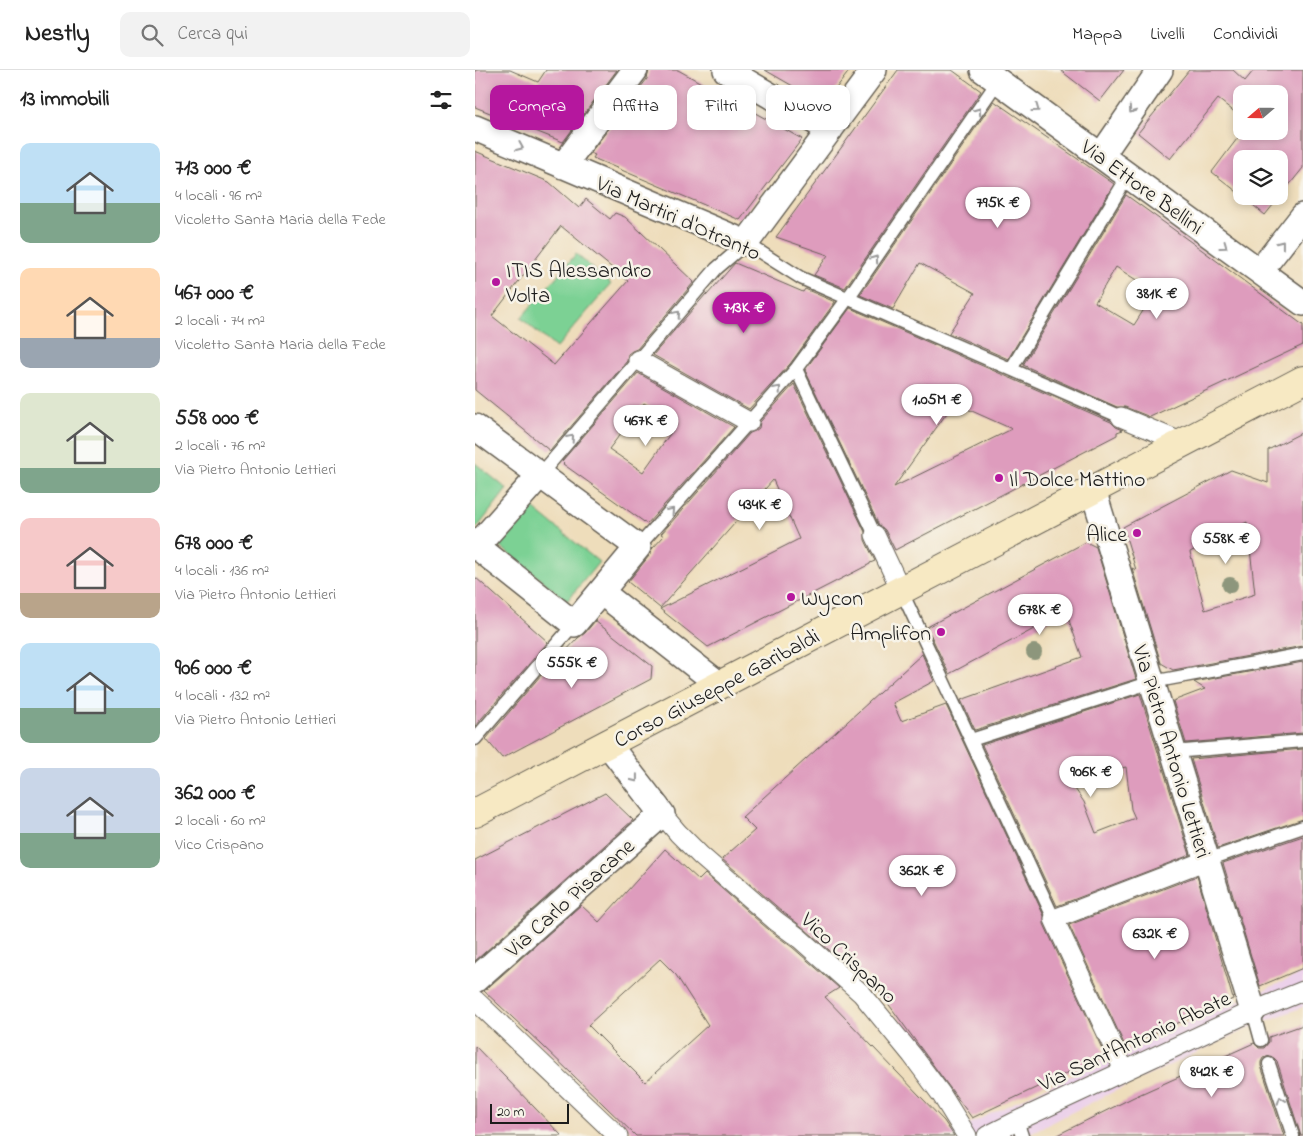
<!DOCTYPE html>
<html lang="it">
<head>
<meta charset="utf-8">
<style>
	:root { --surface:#fff; --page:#f2f2f2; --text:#222; --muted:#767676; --line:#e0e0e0; --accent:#b5179e }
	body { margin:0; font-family:"Indie Flower",sans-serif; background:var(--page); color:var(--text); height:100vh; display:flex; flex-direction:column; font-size:19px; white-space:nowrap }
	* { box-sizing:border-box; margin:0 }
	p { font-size:16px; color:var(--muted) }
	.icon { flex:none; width:28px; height:28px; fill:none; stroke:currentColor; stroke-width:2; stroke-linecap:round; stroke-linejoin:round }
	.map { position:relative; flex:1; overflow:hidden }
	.drawer { display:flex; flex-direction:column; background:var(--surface); width:475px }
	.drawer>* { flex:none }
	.top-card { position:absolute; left:15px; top:15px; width:475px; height:45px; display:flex; gap:10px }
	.needle { width:32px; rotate:250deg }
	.fabs { position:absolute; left:758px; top:15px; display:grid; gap:10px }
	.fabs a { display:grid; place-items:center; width:55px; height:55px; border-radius:10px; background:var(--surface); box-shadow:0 2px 8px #0003; font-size:25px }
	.scale { position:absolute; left:15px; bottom:12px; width:79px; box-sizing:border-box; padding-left:5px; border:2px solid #1c1c1c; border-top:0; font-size:14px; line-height:18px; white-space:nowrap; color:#1c1c1c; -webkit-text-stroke:4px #f7f3e8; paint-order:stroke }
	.price { position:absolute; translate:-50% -42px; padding:0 11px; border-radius:18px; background:#fff; color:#222; font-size:16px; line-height:32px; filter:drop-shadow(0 1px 2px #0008) }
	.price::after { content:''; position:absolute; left:50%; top:30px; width:15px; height:11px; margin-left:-8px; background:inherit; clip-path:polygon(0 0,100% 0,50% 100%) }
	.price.active { background:var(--accent); color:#fff }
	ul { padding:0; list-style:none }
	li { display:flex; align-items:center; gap:15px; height:125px; padding:0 20px }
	li span { display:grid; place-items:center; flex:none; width:140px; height:100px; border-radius:10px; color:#555 }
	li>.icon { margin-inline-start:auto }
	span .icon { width:60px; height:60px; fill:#fffc; stroke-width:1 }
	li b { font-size:21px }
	h2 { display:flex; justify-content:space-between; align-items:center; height:60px; padding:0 20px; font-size:21px }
	.pill { padding:0 18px; border-radius:10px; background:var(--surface); box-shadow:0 2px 8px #0003; font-size:18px; line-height:45px }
	.pill.active { background:var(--accent); color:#fff }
	header { display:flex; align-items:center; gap:30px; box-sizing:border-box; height:70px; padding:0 25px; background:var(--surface); border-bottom:1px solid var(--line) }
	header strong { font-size:24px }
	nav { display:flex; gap:28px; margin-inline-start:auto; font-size:18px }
	.search { width:350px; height:45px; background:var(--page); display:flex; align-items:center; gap:12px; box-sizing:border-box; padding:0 18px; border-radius:10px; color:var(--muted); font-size:19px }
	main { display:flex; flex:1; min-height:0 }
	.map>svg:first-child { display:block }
	.built { fill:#ecd1ea }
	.green { fill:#7cd194; stroke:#4c7658 }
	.building { fill:#de9cbd; fill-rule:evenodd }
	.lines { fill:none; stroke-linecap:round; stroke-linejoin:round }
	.service-casing { stroke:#666054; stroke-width:15 }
	.pedestrian-casing { stroke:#666054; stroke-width:21 }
	.minor-casing { stroke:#666054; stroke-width:28 }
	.secondary-casing { stroke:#666054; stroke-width:30 }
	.service { stroke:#fff; stroke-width:12 }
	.pedestrian { stroke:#fff; stroke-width:19 }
	.minor { stroke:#fff; stroke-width:25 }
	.secondary { stroke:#f7e9c3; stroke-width:28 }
	.tree { fill:#8d967b }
	.oneway { stroke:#999 }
	.poi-dot { fill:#b5179e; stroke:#f7f3e8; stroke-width:2 }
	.labels { text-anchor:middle; stroke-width:5; stroke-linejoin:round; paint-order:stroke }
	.street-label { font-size:22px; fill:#1c1c1c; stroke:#f7f3e8 }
	.poi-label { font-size:22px; fill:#1c1c1c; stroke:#f7f3e8; text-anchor:start }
</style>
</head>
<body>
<header>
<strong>Nestly</strong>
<div class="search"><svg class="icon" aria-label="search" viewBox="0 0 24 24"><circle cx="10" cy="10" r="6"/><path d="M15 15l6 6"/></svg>Cerca qui</div>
<nav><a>Mappa</a><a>Livelli</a><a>Condividi</a></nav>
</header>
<main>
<section class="drawer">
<h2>13 immobili<svg class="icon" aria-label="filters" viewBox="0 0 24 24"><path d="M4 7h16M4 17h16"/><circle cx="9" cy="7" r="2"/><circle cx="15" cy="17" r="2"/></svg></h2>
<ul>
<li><span style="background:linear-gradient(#bfe0f5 60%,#7fa58c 0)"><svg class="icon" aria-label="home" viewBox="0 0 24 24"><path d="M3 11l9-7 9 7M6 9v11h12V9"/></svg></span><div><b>713 000 €</b><p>4 locali · 96 m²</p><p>Vicoletto Santa Maria della Fede</p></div></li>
<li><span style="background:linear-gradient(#ffd9b3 70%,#9aa5b1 0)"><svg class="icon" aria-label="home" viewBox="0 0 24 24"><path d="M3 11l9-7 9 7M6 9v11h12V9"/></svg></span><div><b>467 000 €</b><p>2 locali · 74 m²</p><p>Vicoletto Santa Maria della Fede</p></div></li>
<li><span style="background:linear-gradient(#dfe7d0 75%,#7fa58c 0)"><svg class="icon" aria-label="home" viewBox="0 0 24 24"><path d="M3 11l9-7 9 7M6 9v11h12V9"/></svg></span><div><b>558 000 €</b><p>2 locali · 76 m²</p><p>Via Pietro Antonio Lettieri</p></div></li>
<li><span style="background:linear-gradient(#f6c9c9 75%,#b9a48a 0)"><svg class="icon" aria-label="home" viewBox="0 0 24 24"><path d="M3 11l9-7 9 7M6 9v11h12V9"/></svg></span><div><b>678 000 €</b><p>4 locali · 136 m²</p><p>Via Pietro Antonio Lettieri</p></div></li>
<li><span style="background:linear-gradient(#bfe0f5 65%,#7fa58c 0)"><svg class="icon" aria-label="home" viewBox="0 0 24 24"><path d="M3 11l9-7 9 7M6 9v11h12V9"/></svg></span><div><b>906 000 €</b><p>4 locali · 132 m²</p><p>Via Pietro Antonio Lettieri</p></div></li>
<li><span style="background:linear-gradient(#c9d6e8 65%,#7fa58c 0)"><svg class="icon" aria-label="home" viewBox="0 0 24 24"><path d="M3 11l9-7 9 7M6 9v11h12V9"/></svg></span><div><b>362 000 €</b><p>2 locali · 60 m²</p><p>Vico Crispano</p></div></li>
</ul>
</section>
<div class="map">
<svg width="828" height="1066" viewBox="0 0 828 1066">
	<rect width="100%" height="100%" fill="#f7f3e8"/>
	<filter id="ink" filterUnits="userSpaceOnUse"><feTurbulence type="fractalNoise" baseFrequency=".02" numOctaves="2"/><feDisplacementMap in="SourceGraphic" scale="10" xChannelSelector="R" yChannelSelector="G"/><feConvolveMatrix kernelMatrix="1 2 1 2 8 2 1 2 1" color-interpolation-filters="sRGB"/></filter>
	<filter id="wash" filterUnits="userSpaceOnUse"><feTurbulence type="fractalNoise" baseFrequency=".0096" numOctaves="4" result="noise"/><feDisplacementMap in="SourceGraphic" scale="20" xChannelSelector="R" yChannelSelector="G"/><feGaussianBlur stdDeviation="1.12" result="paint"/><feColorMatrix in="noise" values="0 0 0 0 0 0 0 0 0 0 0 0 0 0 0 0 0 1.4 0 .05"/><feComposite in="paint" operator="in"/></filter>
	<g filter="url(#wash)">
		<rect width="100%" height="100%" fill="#edb"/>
		<path class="built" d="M828,903V937L776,957L638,1022L549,1066H469L632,988Z"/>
		<path class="green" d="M101,184L136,214L81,278L46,248Z
			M0,393L32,419L2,458L0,457Z
			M53,434L124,492L92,531L21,473Z"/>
		<g id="blocks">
			<path class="building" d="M0,0H35L63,12L71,0H142L88,72L0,37Z
				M174,0H203L327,69L265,150L118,88L120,85L115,83L172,9Z
				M290,0H375L349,34Z
				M423,0H477L506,21L370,218L339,205L353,185L301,167Z
				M585,0H649L625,31Z
				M714,0H758L770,11L779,0H828V98L790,145L767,126H804V89H766V125L737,102L768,61H804V24H766V47L743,29L695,89L663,63Z
				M519,31L639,114L533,289L474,263L500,223L445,193L418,239L385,225Z
				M0,81L74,112L104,138L111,129L135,149L140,143L150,147L219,212L162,279L157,281L153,284L152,291L75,381L0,320ZM86,156L153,211L79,295L17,246Z
				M651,125L727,180L828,255V275L675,347L650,337H642L548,295ZM641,197L680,222L659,255L620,232Z
				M260,193L328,222L330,219L360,232L315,294L274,339L178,285L231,224L232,225Z
				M375,238L636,352L641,357L648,360L642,362V365L420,480L410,460L404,455L330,300ZM479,333L537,359L419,417Z
				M163,303L259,357L172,454L88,394L89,393L87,391ZM169,333L202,354L168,402L134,379Z
				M319,314L390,462V470L400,491L395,493V494L233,577L185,539L324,469L298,410L185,538L153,512L174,486L177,479L189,466L186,464L275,363L280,361L284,358L285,352Z
				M828,362V576L698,600L686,593L657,498L661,500L648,457L756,400L793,413V380ZM772,452L780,524L730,540L715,482Z
				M611,472L621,477L661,609L500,660L486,630L607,587L591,542L474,604L452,557Z
				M0,507L73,572L0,656Z
				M120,551L177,596L176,609L27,688L11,669L85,583L87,585L103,568L110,563Z
				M447,584L459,611L418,633L426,651L471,635L569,846V854L630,985L497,1048L390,902L384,906L331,860L308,842L247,789L280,760L267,747Z
				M828,592V663L711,673L698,631L730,619L719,612Z
				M665,624L715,785L582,836L507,675ZM651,697L656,739L660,748L621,763L609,732L594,710Z
				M828,679V749L743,778L716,689Z
				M130,723L158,750L0,891V790Z
				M828,766V898L785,916L748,793Z
				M190,779L224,810L230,804L294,860L317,877L364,918L350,927L469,1051L479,1066H161L67,975L9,921L106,835L124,852ZM185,889L201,905L233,955L170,1012L113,955Z
				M722,806L758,929L650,976L594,855Z
				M828,955V1066H826L802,991L799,988L795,986L788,988L786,992V996L809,1066H580L659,1027L779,973L784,978H789L794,972V967Z
				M0,976L87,1066H0Z"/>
		</g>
	</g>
	<g filter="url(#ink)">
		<use href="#blocks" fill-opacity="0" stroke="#666054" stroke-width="1"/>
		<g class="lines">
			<g class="service-casing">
				<path id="service" d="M321,299L400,465
					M536,299L653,106
					M65,405L241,199L271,173L326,208L646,347
					M163,477L321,299L373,228L523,11
					M426,520L579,849
					M0,669L99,554
					M496,670L677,612L828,584
					M698,682L828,671
					M732,790L828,757
					M778,941L786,970
					M794,994L818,1066
					M542,1051L547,1066"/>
			</g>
			<g class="pedestrian-casing">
				<path id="pedestrian" d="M163,290L274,352
					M646,347L708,373
					M400,465L426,520
					M187,744L203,763L226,786L301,851L324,868L387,924L437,985L466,1024L492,1066
					M0,930L143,1066
					M649,1000L579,849L732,790
					M512,1066L542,1051L769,945L828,921"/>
			</g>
			<g class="minor-casing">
				<path id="minor" d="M251,0L355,60
					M508,0L828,233
					M0,58L271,173L399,0
					M626,86L685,0
					M88,96L160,0
					M785,201L828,146
					M0,357L163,477L99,554L0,475
					M618,420L778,941
					M0,478L65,405
					M126,522L245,615
					M0,910L187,744L132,673"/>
			</g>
			<g class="secondary-casing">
				<path id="secondary" d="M0,743L828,310"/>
			</g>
			<use href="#service" class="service"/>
			<use href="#pedestrian" class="pedestrian"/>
			<use href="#minor" class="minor"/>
			<use href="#secondary" class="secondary"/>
		</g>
		<g class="tree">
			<circle cx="755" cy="515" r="8"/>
			<circle cx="559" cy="582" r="8"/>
		</g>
		<defs><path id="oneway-chevron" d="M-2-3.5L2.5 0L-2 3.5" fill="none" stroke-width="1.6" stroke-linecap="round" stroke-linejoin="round" transform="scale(1.25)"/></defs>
		<g class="oneway">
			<use href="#oneway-chevron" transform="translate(561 39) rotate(36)"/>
			<use href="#oneway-chevron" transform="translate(657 40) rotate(125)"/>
			<use href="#oneway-chevron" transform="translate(503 41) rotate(-55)"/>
			<use href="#oneway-chevron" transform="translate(45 77) rotate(23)"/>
			<use href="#oneway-chevron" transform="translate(806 174) rotate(-52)"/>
			<use href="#oneway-chevron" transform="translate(749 176) rotate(36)"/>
			<use href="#oneway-chevron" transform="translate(400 189) rotate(-55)"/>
			<use href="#oneway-chevron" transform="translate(202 244) rotate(-49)"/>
			<use href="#oneway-chevron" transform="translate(303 319) rotate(-49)"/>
			<use href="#oneway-chevron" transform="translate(96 368) rotate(-49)"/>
			<use href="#oneway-chevron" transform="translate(196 441) rotate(-48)"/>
			<use href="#oneway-chevron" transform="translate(160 709) rotate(52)"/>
			<use href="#oneway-chevron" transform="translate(806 1030) rotate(-109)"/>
		</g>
	</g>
	<g class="poi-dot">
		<circle cx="21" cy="212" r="5"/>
		<circle cx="524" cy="408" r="5"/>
		<circle cx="662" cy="463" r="5"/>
		<circle cx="316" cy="527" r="5"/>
		<circle cx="466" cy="562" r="5"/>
	</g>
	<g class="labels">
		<g class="street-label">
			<text transform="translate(668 116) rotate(36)" y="8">Via Ettore Bellini</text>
			<text transform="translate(204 147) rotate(24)" y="8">Via Martiri d'Otranto</text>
			<text transform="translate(241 617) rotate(-28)" y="8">Corso Giuseppe Garibaldi</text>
			<text transform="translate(698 681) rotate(73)" y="8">Via Pietro Antonio Lettieri</text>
			<text transform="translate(94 827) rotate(-42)" y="8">Via Carlo Pisacane</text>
			<text transform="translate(375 887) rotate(43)" y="8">Vico Crispano</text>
			<text transform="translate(659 970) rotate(-25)" y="8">Via Sant'Antonio Abate</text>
		</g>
		<g class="poi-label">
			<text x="31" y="207">ITIS Alessandro<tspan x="31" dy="25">Volta</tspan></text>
			<text x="534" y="416">Il Dolce Mattino</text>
			<text x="652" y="471" text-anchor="end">Alice</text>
			<text x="326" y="535">Wycon</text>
			<text x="456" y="570" text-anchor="end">Amplifon</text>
		</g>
	</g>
</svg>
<div class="fabs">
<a><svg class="needle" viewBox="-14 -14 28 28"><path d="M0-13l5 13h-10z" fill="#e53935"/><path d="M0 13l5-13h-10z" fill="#767676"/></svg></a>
<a><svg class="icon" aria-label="layers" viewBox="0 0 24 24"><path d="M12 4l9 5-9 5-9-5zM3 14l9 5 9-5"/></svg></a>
</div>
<div class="scale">20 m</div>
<b class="price" style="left:523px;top:159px">795K €</b>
<b class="price" style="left:682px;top:250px">381K €</b>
<b class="price active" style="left:269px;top:264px">713K €</b>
<b class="price" style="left:462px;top:356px">1.05M €</b>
<b class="price" style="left:171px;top:377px">467K €</b>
<b class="price" style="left:285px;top:461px">434K €</b>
<b class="price" style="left:751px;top:495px">558K €</b>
<b class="price" style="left:565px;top:566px">678K €</b>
<b class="price" style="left:97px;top:619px">555K €</b>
<b class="price" style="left:616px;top:728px">906K €</b>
<b class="price" style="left:447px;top:827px">362K €</b>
<b class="price" style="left:680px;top:890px">632K €</b>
<b class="price" style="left:737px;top:1028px">842K €</b>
<div class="top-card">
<a class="pill active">Compra</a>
<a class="pill">Affitta</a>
<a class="pill">Filtri</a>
<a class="pill">Nuovo</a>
</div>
</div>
</main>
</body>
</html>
